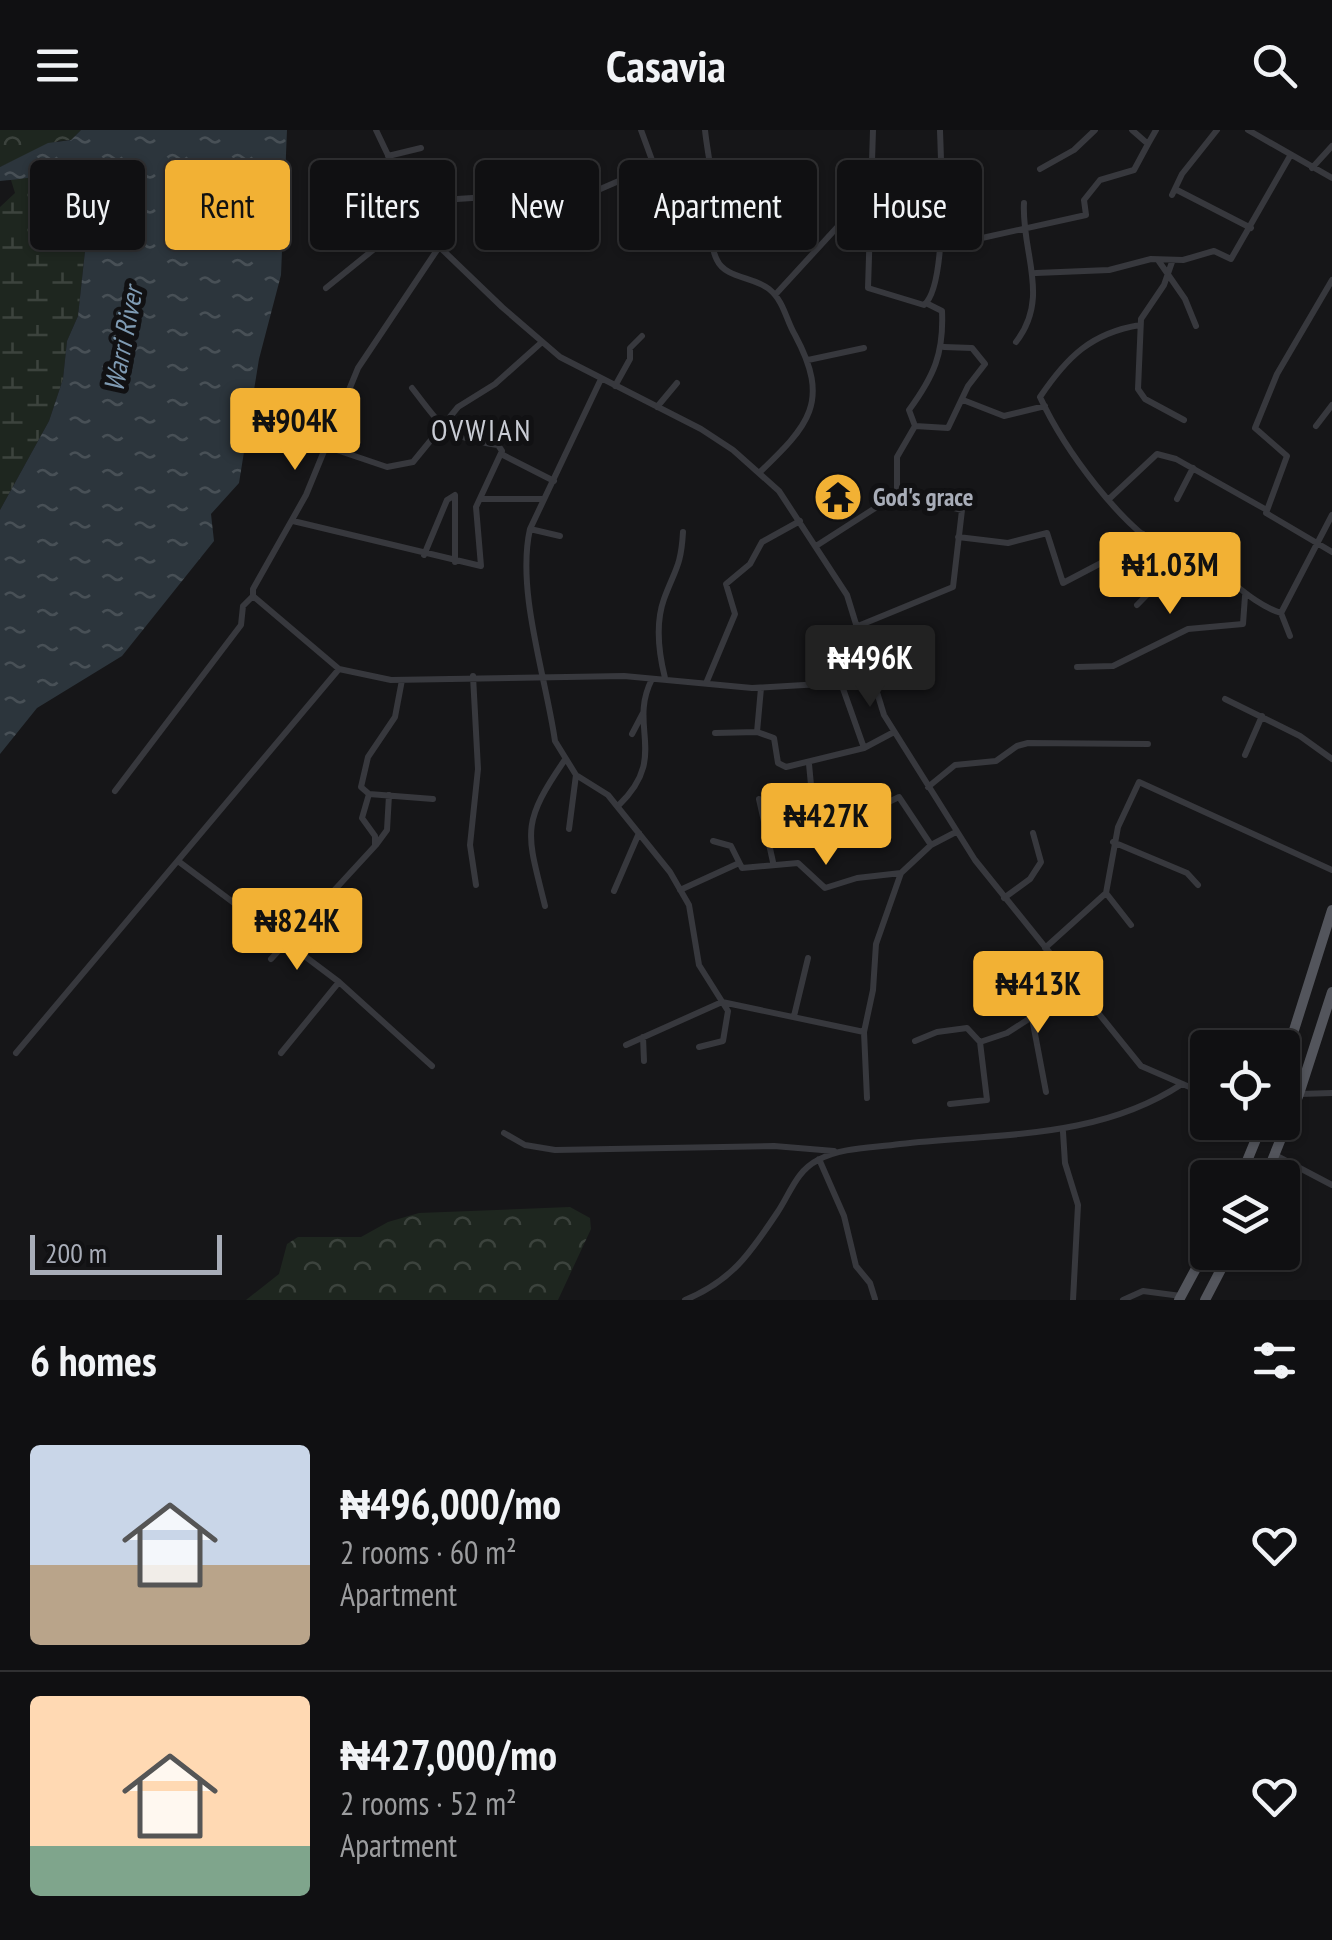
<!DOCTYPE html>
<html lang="en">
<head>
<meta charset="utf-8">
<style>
	:root { --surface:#101012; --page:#1e1e20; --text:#f1f3f6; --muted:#9c9d9f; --line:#303032; --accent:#f2b134 }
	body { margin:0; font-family:"PT Sans Narrow",sans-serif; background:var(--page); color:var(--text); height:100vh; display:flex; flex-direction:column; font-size:38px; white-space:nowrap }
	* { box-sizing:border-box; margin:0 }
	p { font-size:32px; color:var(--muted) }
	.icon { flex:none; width:55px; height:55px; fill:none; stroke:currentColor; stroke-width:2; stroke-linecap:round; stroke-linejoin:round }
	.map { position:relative; height:1170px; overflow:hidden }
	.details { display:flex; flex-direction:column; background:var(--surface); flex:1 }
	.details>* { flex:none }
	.hud { position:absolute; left:30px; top:30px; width:1272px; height:90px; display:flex; gap:20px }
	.controls { position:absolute; left:1190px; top:900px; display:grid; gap:20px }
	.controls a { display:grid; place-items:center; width:110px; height:110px; border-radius:10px; background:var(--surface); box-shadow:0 2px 8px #0004,0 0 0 2px var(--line); font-size:50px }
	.scale { position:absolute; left:30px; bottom:25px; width:192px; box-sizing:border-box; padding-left:10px; border:5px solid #a8adb8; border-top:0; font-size:28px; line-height:35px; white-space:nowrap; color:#a8adb8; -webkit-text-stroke:8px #111113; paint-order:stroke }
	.price { position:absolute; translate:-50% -85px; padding:0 22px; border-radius:10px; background:var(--accent); color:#111; font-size:32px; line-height:65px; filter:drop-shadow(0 2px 5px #0008) }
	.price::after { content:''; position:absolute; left:50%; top:60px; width:30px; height:22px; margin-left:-15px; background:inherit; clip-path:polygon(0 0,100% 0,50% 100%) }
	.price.on { background:#222; color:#fff }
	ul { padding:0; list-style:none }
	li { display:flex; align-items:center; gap:30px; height:250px; padding:0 30px }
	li+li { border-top:2px solid var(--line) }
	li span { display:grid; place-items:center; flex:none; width:280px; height:200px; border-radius:10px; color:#555 }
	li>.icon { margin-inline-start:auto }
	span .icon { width:120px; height:120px; fill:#fffc; stroke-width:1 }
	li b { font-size:42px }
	h2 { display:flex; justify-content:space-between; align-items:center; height:120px; padding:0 30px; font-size:42px }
	.pill { padding:0 35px; border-radius:10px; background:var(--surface); box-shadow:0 2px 8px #0004,0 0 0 2px var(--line); font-size:35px; line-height:90px }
	.pill.on { background:var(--accent); color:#111 }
	header { display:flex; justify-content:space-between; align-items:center; height:130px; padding:0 30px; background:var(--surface); font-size:45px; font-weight:700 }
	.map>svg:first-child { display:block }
	.forest { fill:url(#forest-crowns) }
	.wetland { fill:url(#wetland-marsh) }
	.water { fill:url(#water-ripples) }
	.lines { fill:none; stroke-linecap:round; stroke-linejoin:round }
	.minor { stroke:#37383d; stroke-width:6 }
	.primary { stroke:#53555c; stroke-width:10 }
	.labels { text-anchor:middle; stroke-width:10; stroke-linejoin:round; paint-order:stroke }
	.poi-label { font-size:25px; font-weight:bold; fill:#a8adb8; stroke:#111113; text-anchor:start }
	.water-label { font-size:28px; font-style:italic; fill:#7f9bb3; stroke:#111113 }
	.quarter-label { font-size:30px; letter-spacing:2.5px; fill:#c9ccd4; stroke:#111113 }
</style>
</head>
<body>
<header><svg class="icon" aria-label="menu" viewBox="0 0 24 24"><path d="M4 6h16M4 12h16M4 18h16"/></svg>Casavia<svg class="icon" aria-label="search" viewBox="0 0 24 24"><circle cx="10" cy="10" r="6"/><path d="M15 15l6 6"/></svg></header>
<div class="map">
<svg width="1332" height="1170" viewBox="0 0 1332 1170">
	<defs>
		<pattern id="forest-crowns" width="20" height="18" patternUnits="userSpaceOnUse" patternTransform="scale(2.5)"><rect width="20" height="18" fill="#1e261f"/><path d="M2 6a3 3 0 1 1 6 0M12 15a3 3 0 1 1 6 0" fill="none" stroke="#3c433d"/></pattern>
		<pattern id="wetland-marsh" width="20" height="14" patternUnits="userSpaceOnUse" patternTransform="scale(2.5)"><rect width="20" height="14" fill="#1e261f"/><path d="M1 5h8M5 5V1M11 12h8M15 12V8" fill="none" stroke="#3c433d"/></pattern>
		<pattern id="water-ripples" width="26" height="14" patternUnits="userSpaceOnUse" patternTransform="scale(2.5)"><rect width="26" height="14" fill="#2c353c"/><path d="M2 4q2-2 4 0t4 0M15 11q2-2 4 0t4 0" fill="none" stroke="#485056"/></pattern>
	</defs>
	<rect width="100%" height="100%" fill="#161618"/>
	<path class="forest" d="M0,0H81L71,10L58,11L0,37Z
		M570,1077L590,1088L591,1099L558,1170H246L279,1144L287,1114L298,1107H361L388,1092L419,1083Z"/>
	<path class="wetland" d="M46,43L60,51L89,83L78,186L67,211L63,249L49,291L0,380V77L15,63L11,50Z"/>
	<path class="water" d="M81,0H287L281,145L259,229L239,353L211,384L214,411L122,526L37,578L0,624V380L49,291L63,249L67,211L78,186L89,84C54,35 51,47 0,51V37L48,13L71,10Z"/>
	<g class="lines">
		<path class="minor" d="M376,0L425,103L502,177L560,227L701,299L733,320L779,361L847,465L884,585L975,730L1141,936L1208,965
			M641,0L656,41
			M705,0C707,20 712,41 713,61C714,82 707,111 717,130C725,148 754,147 769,159C784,171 786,190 795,205C831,272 809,295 759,343
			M873,0L868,158L924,175C948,155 941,34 940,0
			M1132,0L1148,14L1156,0
			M1248,0L1332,48
			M388,26L421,18
			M1312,38L1332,16
			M1040,39L1074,20L1095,0
			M1175,59L1251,98
			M713,63L755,59
			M1172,65L1182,44L1217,0
			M939,112H964L1086,85L1084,70L1100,50L1134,40L1148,14
			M437,120L358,238L306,365L253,459V466L339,539L391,550L624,546L752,558L871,551
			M1158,130L1185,169L1196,196
			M1172,132L1164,155L1141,189L1138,259L1145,269L1184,290
			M1036,143L1109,140L1151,129L1183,130L1214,121L1231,129L1290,26
			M1332,150L1277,244L1255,298L1287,326L1266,383L1332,422
			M326,158L415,86L457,69L598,60L628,47L710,37
			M775,165L841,93L872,97
			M1140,195C1091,203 1067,227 1040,267C1063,317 1122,400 1173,425C1181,429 1188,426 1196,428C1222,438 1248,473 1281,483L1332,385
			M1016,212C1051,167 1021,122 1024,73
			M808,230L864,218
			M601,249L530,399C516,461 546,547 555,611L576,645L608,665L670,742L689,775L699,835L728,881L723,911L699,917
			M615,256L630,229V218L642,206
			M963,270L1004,286L1045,276
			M657,277L677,253
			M915,296L948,298L968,256L985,234L972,218L944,217
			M1316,296L1332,275
			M325,316L387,337L413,332L458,277L495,254L542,212
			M503,325L554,351
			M897,364V327L915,296L909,280C934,246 944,223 942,181L928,174
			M483,369H543
			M1109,369L1157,324L1176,329L1265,379
			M1177,369L1193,338
			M293,391L481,436L476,377L502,321L498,315C445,307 444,299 412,258
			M530,399L560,406
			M958,407L1008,413L1047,403L1063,453L1124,421L1143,404
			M816,416L897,364L962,380L953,457L858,496
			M424,425L447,370L455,365V432
			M1137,475L1183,428
			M1281,483L1290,506
			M1077,537L1113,536L1188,499L1243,494L1245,466
			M473,546L478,639L470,715L476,755
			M665,548C659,524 655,494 664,469C675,439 681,437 683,402
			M402,550L395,587L368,627L361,657L369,664L433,669
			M707,551L735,484L726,454L750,434L762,412L800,391
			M841,553L864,618
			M1225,569L1300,606L1332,629
			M757,602L774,608L778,633L786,637L864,618L894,602
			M715,603L757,602L761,558
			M632,604L643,583
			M1245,625L1262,586
			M809,634L813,676
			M928,657L955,635L996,631L1017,616L1028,613L1148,614
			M115,661L241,495L243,476L253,466
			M759,669L773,732
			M618,676C670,626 627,598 652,549
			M870,681L899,667L931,715
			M569,699L576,645
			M713,711L731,716L742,738L798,733L825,758L857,748L901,743L931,715L956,702
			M1113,712L1187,743L1198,755
			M376,715L387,700L389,665
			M178,731L339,852L432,936
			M680,760L737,734
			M614,761L639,703
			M1106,763L1131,795
			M1004,768L1030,749L1041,732L1033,703
			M545,776C527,703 520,695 564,631
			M1045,818L1106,763L1118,697L1139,652L1332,740
			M993,824L1032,888L1046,962
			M271,829L375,716V706L362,688L369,664
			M794,886L808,828
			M643,907L644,931
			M915,911L937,902L967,898L980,912L987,970L950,974
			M980,912L1007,903L1077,858
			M626,915L722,872L864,902
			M16,923L339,539
			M281,923L339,852
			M1300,964L1332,963
			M867,968L864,902L873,860L876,814L901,743
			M1063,1002L1065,1033L1078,1075L1073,1170
			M504,1003L525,1015L555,1020L774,1016L834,1021
			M1275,1025L1332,1055
			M819,1029L844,1086L856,1136L870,1153L875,1169
			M685,1170C731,1151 749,1125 777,1083C790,1064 796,1041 818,1030C842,1017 873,1018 900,1014C997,1003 1097,1010 1182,954
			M1123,1170L1143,1161L1181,1166"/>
		<path class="primary" d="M1282,938L1332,780
			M1240,1048L1263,992
			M1265,1048L1299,964L1332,862
			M1179,1170L1208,1116
			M1205,1170L1230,1122"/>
	</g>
	<defs>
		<g id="temple-disc" transform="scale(2.5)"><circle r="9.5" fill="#f2b134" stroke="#111113"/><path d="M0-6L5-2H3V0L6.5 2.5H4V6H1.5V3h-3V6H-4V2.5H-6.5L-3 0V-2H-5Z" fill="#111"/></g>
	</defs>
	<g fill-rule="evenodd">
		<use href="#temple-disc" x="838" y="367"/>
	</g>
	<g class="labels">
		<g class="poi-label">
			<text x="873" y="376">God's grace</text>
		</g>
		<g class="water-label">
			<text transform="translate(123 209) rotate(-79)" y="10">Warri River</text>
		</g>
		<g class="quarter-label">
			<text x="482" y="311">OVWIAN</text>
		</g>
	</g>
</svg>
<div class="controls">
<a><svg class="icon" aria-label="locate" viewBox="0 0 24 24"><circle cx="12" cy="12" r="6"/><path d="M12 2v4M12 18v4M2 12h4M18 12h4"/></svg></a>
<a><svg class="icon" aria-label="layers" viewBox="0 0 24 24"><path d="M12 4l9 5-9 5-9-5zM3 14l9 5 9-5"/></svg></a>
</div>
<div class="scale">200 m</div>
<b class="price" style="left:295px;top:343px">₦904K</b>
<b class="price" style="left:1170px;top:487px">₦1.03M</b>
<b class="price on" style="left:870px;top:580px">₦496K</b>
<b class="price" style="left:826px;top:738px">₦427K</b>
<b class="price" style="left:297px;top:843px">₦824K</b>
<b class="price" style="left:1038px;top:906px">₦413K</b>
<div class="hud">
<a class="pill">Buy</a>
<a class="pill on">Rent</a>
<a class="pill">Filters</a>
<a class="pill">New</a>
<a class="pill">Apartment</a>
<a class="pill">House</a>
</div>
</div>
<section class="details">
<h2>6 homes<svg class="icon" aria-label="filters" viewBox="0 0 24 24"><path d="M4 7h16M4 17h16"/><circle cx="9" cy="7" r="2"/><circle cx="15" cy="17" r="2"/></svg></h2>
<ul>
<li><span style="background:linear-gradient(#c9d6e8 60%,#b9a48a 0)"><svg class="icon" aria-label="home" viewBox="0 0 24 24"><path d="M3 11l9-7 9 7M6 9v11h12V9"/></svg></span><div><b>₦496,000/mo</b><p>2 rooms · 60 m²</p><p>Apartment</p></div><svg class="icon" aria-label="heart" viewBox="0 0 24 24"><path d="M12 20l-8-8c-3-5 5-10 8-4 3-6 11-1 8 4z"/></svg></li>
<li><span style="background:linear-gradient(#ffd9b3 75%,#7fa58c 0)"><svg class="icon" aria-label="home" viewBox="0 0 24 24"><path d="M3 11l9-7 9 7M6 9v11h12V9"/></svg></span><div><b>₦427,000/mo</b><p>2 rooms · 52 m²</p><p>Apartment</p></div><svg class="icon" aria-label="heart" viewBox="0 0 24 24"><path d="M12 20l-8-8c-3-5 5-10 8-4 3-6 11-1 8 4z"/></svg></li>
</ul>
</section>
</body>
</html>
